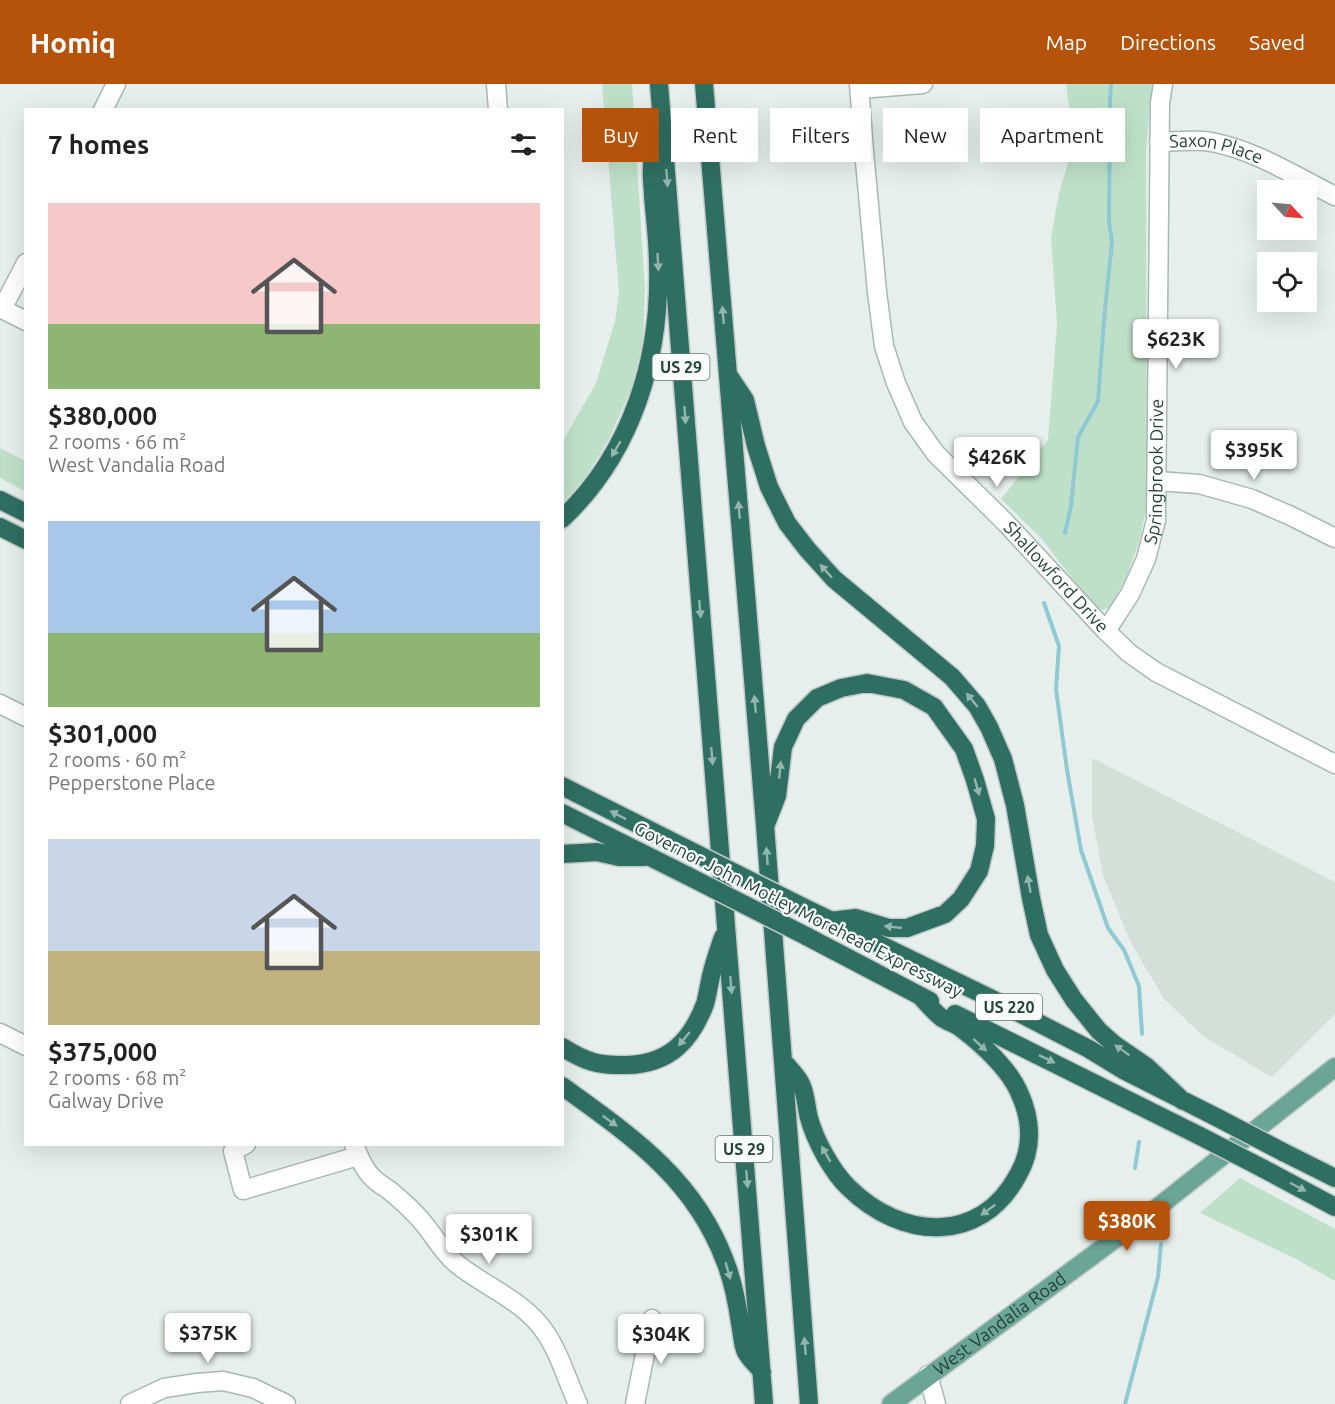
<!DOCTYPE html>
<html lang="en">
<head>
<meta charset="utf-8">
<style>
	:root { --surface:#fff; --page:#f6f6f6; --text:#222; --muted:#767676; --accent:#b45309 }
	body { margin:0; font-family:Ubuntu,sans-serif; background:var(--page); color:var(--text); height:100vh; display:flex; flex-direction:column; font-size:22px; white-space:nowrap }
	* { box-sizing:border-box; margin:0 }
	p { font-size:20px; color:var(--muted) }
	.icon { flex:none; width:33px; height:33px; fill:none; stroke:currentColor; stroke-width:2; stroke-linecap:round; stroke-linejoin:round }
	.map { position:relative; flex:1; overflow:hidden }
	.details { position:absolute; left:24px; top:24px; width:540px; height:1038px; display:flex; flex-direction:column; background:var(--surface); border-radius:0px; box-shadow:0 6px 24px #0002 }
	.details>* { flex:none }
	.hud { position:absolute; left:582px; top:24px; width:570px; height:54px; display:flex; gap:12px }
	.needle { width:39px; rotate:116deg }
	.buttons { position:absolute; left:1257px; top:96px; display:grid; gap:12px }
	.buttons a { display:grid; place-items:center; width:60px; height:60px; border-radius:0px; background:var(--surface); box-shadow:0 6px 24px #0002; font-size:30px }
	.price { position:absolute; translate:-50% -51px; padding:0 14px; border-radius:6px; background:#fff; color:#222; font-size:20px; line-height:39px; filter:drop-shadow(0 2px 3px #0008) }
	.price::after { content:''; position:absolute; left:50%; top:36px; width:18px; height:14px; margin-left:-9px; background:inherit; clip-path:polygon(0 0,100% 0,50% 100%) }
	.price.active { background:var(--accent); color:#fff }
	ul { padding:0; list-style:none }
	li { display:grid; align-content:center; gap:12px; height:318px; padding:0 24px }
	li span { display:grid; place-items:center; height:186px; border-radius:0px; color:#555 }
	li>.icon { margin-inline-start:auto }
	span .icon { width:108px; height:108px; fill:#fffc; stroke-width:1 }
	li b { font-size:26px }
	h2 { display:flex; justify-content:space-between; align-items:center; height:72px; padding:0 24px; font-size:26px }
	.tag { padding:0 21px; border-radius:0px; background:var(--surface); box-shadow:0 6px 24px #0002; font-size:21px; line-height:54px }
	.tag.active { background:var(--accent); color:#fff }
	header { display:flex; align-items:center; gap:36px; box-sizing:border-box; height:84px; padding:0 30px; background:var(--accent); color:#fff }
	header strong { font-size:28px }
	nav { display:flex; gap:33px; margin-inline-start:auto; font-size:21px }
	.map>svg:first-child { display:block }
	.built { fill:#d4dfda }
	.green { fill:#bfe0c8 }
	.lines { fill:none; stroke-linecap:round; stroke-linejoin:round }
	.stream { stroke:#8ec9d4; stroke-width:4 }
	.minor-casing { stroke:#a8b8b2; stroke-width:21 }
	.major-casing { stroke:#c2cac8; stroke-width:21 }
	.highway-casing { stroke:#c2cac8; stroke-width:21 }
	.minor { stroke:#fff; stroke-width:18 }
	.major { stroke:#6aa596; stroke-width:18 }
	.highway { stroke:#2f6f62; stroke-width:18 }
	.highway-bridge-casing { stroke:#c2cac8; stroke-width:21; stroke-linecap:butt }
	.highway-bridge { stroke:#2f6f62; stroke-width:18 }
	.oneway { fill:#93b5ae }
	.labels { text-anchor:middle; stroke-width:4.5; stroke-linejoin:round; paint-order:stroke }
	.shield { fill:#f7fbf9; stroke:#637a73; stroke-width:1.5 }
	.shield-label { font-size:16px; font-weight:bold; fill:#24423a }
	.street-label { font-size:18px; fill:#24423a; stroke:#f7fbf9 }
</style>
</head>
<body>
<header>
<strong>Homiq</strong>
<nav><a>Map</a><a>Directions</a><a>Saved</a></nav>
</header>
<div class="map">
<svg width="1335" height="1320" viewBox="0 0 1335 1320">
	<rect width="100%" height="100%" fill="#e6efeb"/>
	<path class="built" d="M1092,674L1335,798V930L1272,993L1204,953L1164,915L1130,857L1103,791L1092,732Z"/>
	<path class="green" d="M602,0H632L645,204L643,261L631,305L609,355L587,391L563,419V357L596,299L615,237L619,209Z
		M1066,0H1153L1150,21L1146,69L1147,422L1139,458L1127,492L1110,524L1099,526L1082,507L1041,454L1001,415L1048,356L1057,240L1051,154L1059,109L1074,60Z
		M0,364L25,377V407L0,394Z
		M1240,1094L1335,1145V1197L1296,1175L1200,1129Z"/>
	<g class="lines">
		<path class="stream" d="M1065,449L1071,422L1078,353L1098,317L1104,236L1112,158L1109,138L1110,15L1111,0
			M1044,519L1059,562L1056,605L1067,686L1081,766L1108,844L1124,866L1139,902L1142,950
			M1135,1084L1139,1058
			M1125,1320L1158,1193L1161,1160"/>
		<g class="minor-casing">
			<g id="minor">
				<path d="M496,0L498,26"/>
				<path id="s1" d="M859,0L864,67L877,208L884,262L896,299L913,338L936,370L1006,439L1106,547L1129,569L1156,588L1335,680"/>
				<path d="M860,5L923,0"/>
				<path d="M103,26L116,0"/>
				<path id="s2" d="M1159,58C1176,58 1195,55 1211,58C1255,66 1295,92 1335,112"/>
				<path d="M0,224L26,237"/>
				<path d="M2,225L26,179"/>
				<path d="M1157,397L1199,400L1252,415L1291,432L1335,454"/>
				<path id="s3" d="M1106,547L1130,510L1146,475L1156,436L1160,19L1163,0"/>
				<path d="M0,620L26,633"/>
				<path d="M0,949L26,962"/>
				<path d="M246,1060L233,1067L243,1106L358,1072"/>
				<path d="M354,1060C358,1071 363,1084 371,1092C376,1098 383,1102 389,1106C400,1115 410,1124 419,1134C433,1149 441,1167 457,1180C483,1201 515,1213 538,1239C558,1262 565,1292 578,1320"/>
				<path d="M928,1291L936,1320"/>
				<path d="M130,1320L164,1304L197,1299L223,1297L253,1304L286,1320"/>
				<path d="M635,1320L652,1235"/>
			</g>
		</g>
		<g class="major-casing">
			<g id="major">
				<path id="s4" d="M891,1320L1153,1127L1335,983"/>
			</g>
		</g>
		<g class="highway-casing">
			<path id="highway" d="M659,0L764,1320
				M704,0L765,741L809,1320
				M729,292L745,316L756,362L769,403L787,439L807,465L834,495L952,593L977,622L989,643L1003,675L1015,721L1031,814L1039,851L1055,886L1074,916L1099,947L1115,961L1147,983L1183,1017
				M0,416L26,429
				M562,435C632,369 661,274 658,181C658,158 655,135 653,112C653,103 651,93 652,84C652,74 654,63 656,53
				M0,443L26,456
				M562,702L689,766
				M562,729L688,792
				M766,740L777,712L783,663L796,635L817,614L841,604L867,599L904,606L934,623L964,665L975,696L986,735L985,762L979,787L961,815L945,830L907,844H889L856,834L830,837
				M562,770L597,768L619,773H644
				M803,823L988,913L1089,965L1125,987L1218,1034
				M806,852L930,917
				M955,930L1200,1052
				M562,963C586,978 599,982 627,981C669,980 691,957 705,920C708,910 709,899 712,888C715,876 719,865 723,853
				M783,977C789,984 796,991 800,998C806,1008 806,1023 809,1034C815,1056 832,1088 849,1104C901,1155 980,1162 1018,1091C1033,1065 1032,1036 1019,1008C1009,985 982,960 962,945C956,940 948,938 942,934C934,928 926,918 919,911
				M562,1002C631,1052 694,1094 725,1177C733,1197 737,1218 740,1239C742,1248 742,1258 745,1266C748,1274 757,1281 762,1288
				M1283,1068L1335,1094
				M1262,1084L1335,1123"/>
		</g>
		<use href="#minor" class="minor"/>
		<use href="#major" class="major"/>
		<use href="#highway" class="highway"/>
		<g class="highway-bridge-casing">
			<path id="highway-bridge" d="M689,766L803,823
				M688,792L806,852
				M1218,1034L1283,1068
				M1200,1052L1262,1084"/>
		</g>
		<use href="#highway-bridge" class="highway-bridge"/>
	</g>
	<defs><path id="oneway-solid" d="M-6-.8H1V-3.2L6.5 0L1 3.2V.8H-6Z" transform="scale(1.5)"/></defs>
	<g class="oneway">
		<use href="#oneway-solid" transform="translate(667 94) rotate(86)"/>
		<use href="#oneway-solid" transform="translate(658 178) rotate(87)"/>
		<use href="#oneway-solid" transform="translate(723 231) rotate(-95)"/>
		<use href="#oneway-solid" transform="translate(685 331) rotate(86)"/>
		<use href="#oneway-solid" transform="translate(616 365) rotate(120)"/>
		<use href="#oneway-solid" transform="translate(739 426) rotate(-95)"/>
		<use href="#oneway-solid" transform="translate(826 487) rotate(-132)"/>
		<use href="#oneway-solid" transform="translate(700 525) rotate(85)"/>
		<use href="#oneway-solid" transform="translate(972 616) rotate(-129)"/>
		<use href="#oneway-solid" transform="translate(755 620) rotate(-95)"/>
		<use href="#oneway-solid" transform="translate(712 672) rotate(85)"/>
		<use href="#oneway-solid" transform="translate(780 686) rotate(-84)"/>
		<use href="#oneway-solid" transform="translate(977 703) rotate(74)"/>
		<use href="#oneway-solid" transform="translate(618 731) rotate(-153)"/>
		<use href="#oneway-solid" transform="translate(767 772) rotate(-94)"/>
		<use href="#oneway-solid" transform="translate(1029 800) rotate(-100)"/>
		<use href="#oneway-solid" transform="translate(893 843) rotate(-174)"/>
		<use href="#oneway-solid" transform="translate(731 901) rotate(85)"/>
		<use href="#oneway-solid" transform="translate(684 955) rotate(129)"/>
		<use href="#oneway-solid" transform="translate(980 961) rotate(42)"/>
		<use href="#oneway-solid" transform="translate(1122 966) rotate(-145)"/>
		<use href="#oneway-solid" transform="translate(1047 975) rotate(26)"/>
		<use href="#oneway-solid" transform="translate(610 1037) rotate(36)"/>
		<use href="#oneway-solid" transform="translate(826 1070) rotate(-120)"/>
		<use href="#oneway-solid" transform="translate(747 1095) rotate(85)"/>
		<use href="#oneway-solid" transform="translate(1298 1103) rotate(28)"/>
		<use href="#oneway-solid" transform="translate(988 1126) rotate(144)"/>
		<use href="#oneway-solid" transform="translate(728 1187) rotate(74)"/>
		<use href="#oneway-solid" transform="translate(805 1262) rotate(-95)"/>
	</g>
	<g class="labels">
		<g class="shield">
			<rect x="652.5" y="270" width="57" height="26" rx="4.5"/>
			<rect x="976" y="910" width="66" height="26" rx="4.5"/>
			<rect x="715.5" y="1052" width="57" height="26" rx="4.5"/>
		</g>
		<g class="shield-label">
			<text x="681" y="289">US 29</text>
			<text x="1009" y="929">US 220</text>
			<text x="744" y="1071">US 29</text>
		</g>
		<g class="street-label">
			<text dy="6" stroke="none"><textPath href="#s2" startOffset="58">Saxon Place</textPath></text>
			<text dy="6" stroke="none"><textPath href="#s3" startOffset="171">Springbrook Drive</textPath></text>
			<text dy="6" stroke="none"><textPath href="#s1" startOffset="556">Shallowford Drive</textPath></text>
			<text transform="translate(798 826) rotate(27)" y="6">Governor John Motley Morehead Expressway</text>
			<text dy="6" stroke="none"><textPath href="#s4" startOffset="135">West Vandalia Road</textPath></text>
		</g>
	</g>
</svg>
<div class="buttons">
<a><svg class="needle" viewBox="-14 -14 28 28"><path d="M0-13l5 13h-10z" fill="#e53935"/><path d="M0 13l5-13h-10z" fill="#767676"/></svg></a>
<a><svg class="icon" aria-label="locate" viewBox="0 0 24 24"><circle cx="12" cy="12" r="6"/><path d="M12 2v4M12 18v4M2 12h4M18 12h4"/></svg></a>
</div>
<b class="price" style="left:1176px;top:286px">$623K</b>
<b class="price" style="left:1254px;top:397px">$395K</b>
<b class="price" style="left:997px;top:404px">$426K</b>
<b class="price active" style="left:1127px;top:1168px">$380K</b>
<b class="price" style="left:489px;top:1181px">$301K</b>
<b class="price" style="left:208px;top:1280px">$375K</b>
<b class="price" style="left:661px;top:1281px">$304K</b>
<div class="hud">
<a class="tag active">Buy</a>
<a class="tag">Rent</a>
<a class="tag">Filters</a>
<a class="tag">New</a>
<a class="tag">Apartment</a>
</div>
<section class="details">
<h2>7 homes<svg class="icon" aria-label="filters" viewBox="0 0 24 24"><path d="M4 7h16M4 17h16"/><circle cx="9" cy="7" r="2"/><circle cx="15" cy="17" r="2"/></svg></h2>
<ul>
<li><span style="background:linear-gradient(#f6c9c9 65%,#8fb573 0)"><svg class="icon" aria-label="home" viewBox="0 0 24 24"><path d="M3 11l9-7 9 7M6 9v11h12V9"/></svg></span><div><b>$380,000</b><p>2 rooms · 66 m²</p><p>West Vandalia Road</p></div></li>
<li><span style="background:linear-gradient(#a9c7e8 60%,#8fb573 0)"><svg class="icon" aria-label="home" viewBox="0 0 24 24"><path d="M3 11l9-7 9 7M6 9v11h12V9"/></svg></span><div><b>$301,000</b><p>2 rooms · 60 m²</p><p>Pepperstone Place</p></div></li>
<li><span style="background:linear-gradient(#c9d6e8 60%,#c2b280 0)"><svg class="icon" aria-label="home" viewBox="0 0 24 24"><path d="M3 11l9-7 9 7M6 9v11h12V9"/></svg></span><div><b>$375,000</b><p>2 rooms · 68 m²</p><p>Galway Drive</p></div></li>
</ul>
</section>
</div>
</body>
</html>
